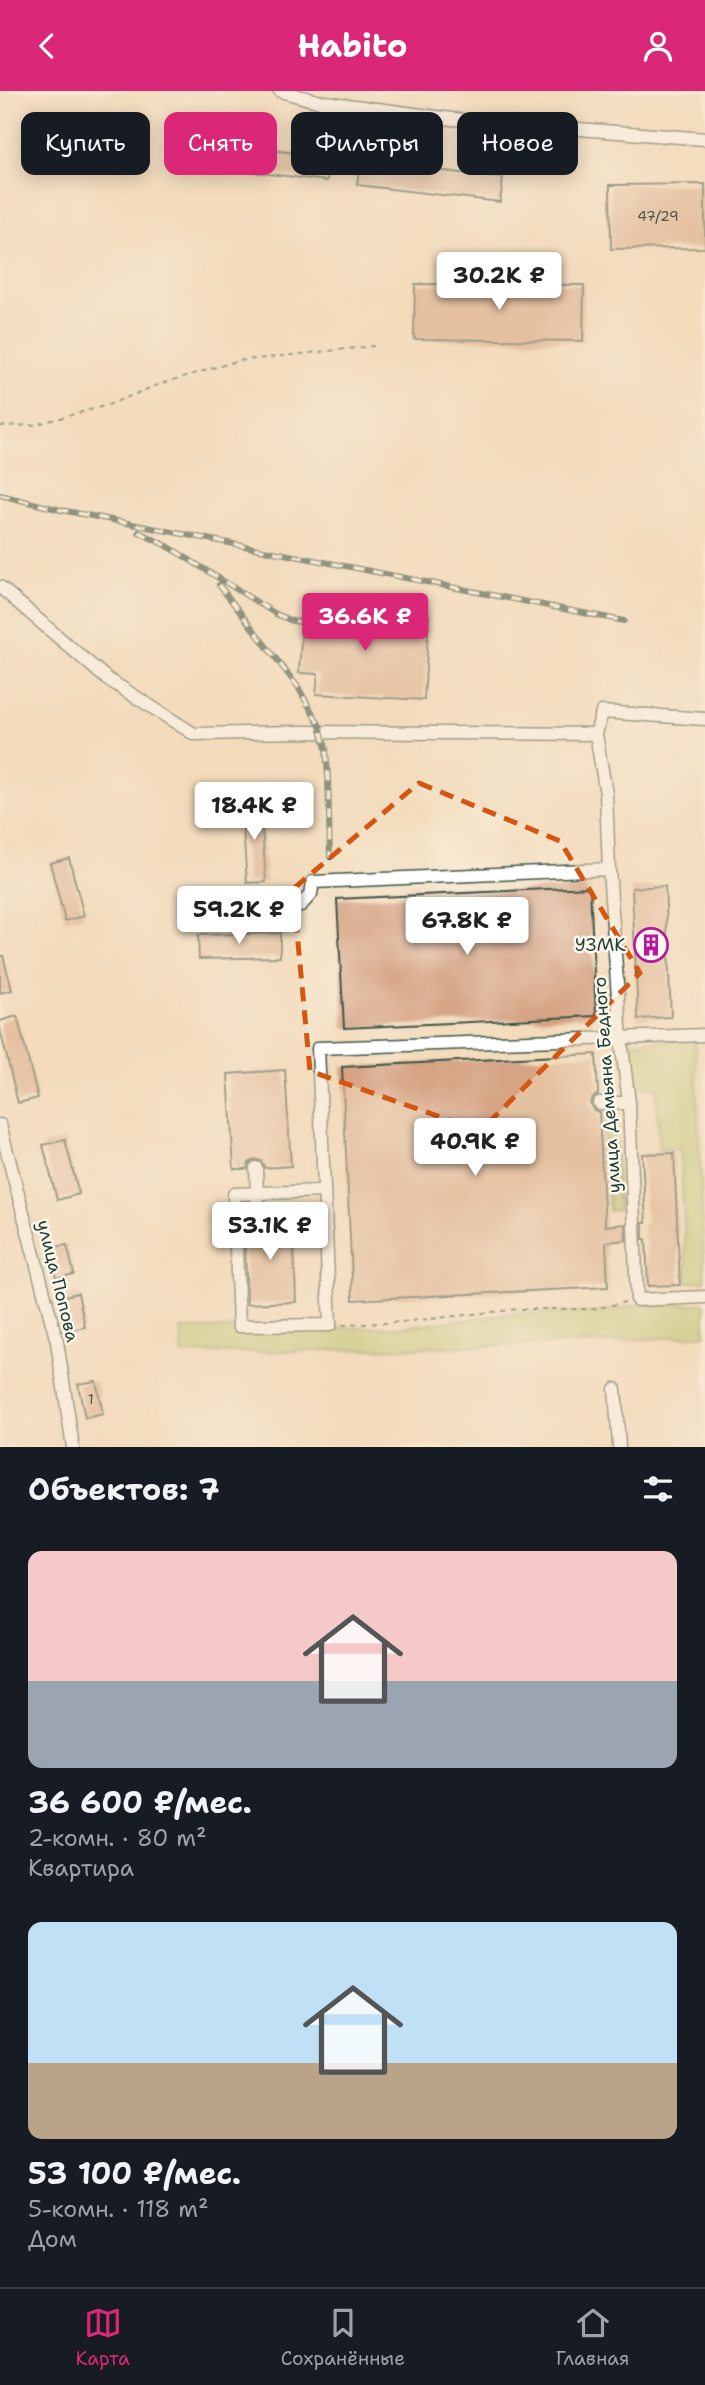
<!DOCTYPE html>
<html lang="ru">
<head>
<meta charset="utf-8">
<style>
	:root { --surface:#171b24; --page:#242831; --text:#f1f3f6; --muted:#9ea1a6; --line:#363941; --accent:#db2777 }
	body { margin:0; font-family:"Shantell Sans",sans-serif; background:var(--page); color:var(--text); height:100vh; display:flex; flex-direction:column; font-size:26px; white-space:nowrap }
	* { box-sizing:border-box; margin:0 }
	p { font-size:23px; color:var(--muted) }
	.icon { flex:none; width:38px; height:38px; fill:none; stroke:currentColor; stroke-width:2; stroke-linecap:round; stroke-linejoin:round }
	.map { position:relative; height:1356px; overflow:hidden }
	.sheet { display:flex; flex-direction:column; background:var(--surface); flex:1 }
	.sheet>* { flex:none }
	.hud { position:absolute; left:21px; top:21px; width:663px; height:63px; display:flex; gap:14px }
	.price { position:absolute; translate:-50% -60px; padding:0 16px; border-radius:7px; background:#fff; color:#222; font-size:23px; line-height:46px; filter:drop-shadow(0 2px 4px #0008) }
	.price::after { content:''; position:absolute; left:50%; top:42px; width:21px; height:16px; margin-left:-10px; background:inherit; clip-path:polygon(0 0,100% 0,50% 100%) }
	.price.on { background:var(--accent); color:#fff }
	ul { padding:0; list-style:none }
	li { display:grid; align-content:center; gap:14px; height:371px; padding:0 28px }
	li span { display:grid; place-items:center; height:217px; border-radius:14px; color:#555 }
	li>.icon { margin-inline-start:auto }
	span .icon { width:126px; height:126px; fill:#fffc; stroke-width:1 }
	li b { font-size:30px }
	h2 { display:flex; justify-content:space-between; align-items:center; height:84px; padding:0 28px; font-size:30px }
	.chip { padding:0 24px; border-radius:14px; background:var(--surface); box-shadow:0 4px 18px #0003; font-size:24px; line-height:63px }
	.chip.on { background:var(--accent); color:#fff }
	header { display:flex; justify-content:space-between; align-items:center; height:91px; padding:0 28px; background:var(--accent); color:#fff; font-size:32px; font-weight:700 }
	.dock { display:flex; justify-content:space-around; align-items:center; height:98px; border-top:2px solid var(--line); background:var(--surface); font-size:19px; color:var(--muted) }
	.dock a { display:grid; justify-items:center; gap:4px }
	.dock .on { color:var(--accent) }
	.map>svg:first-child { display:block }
	.green { fill:#b3c66a; stroke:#69824f; stroke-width:2 }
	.building { fill:#d6a383 }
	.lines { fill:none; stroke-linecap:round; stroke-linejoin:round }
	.minor-casing { stroke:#3f5548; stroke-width:15 }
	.path { stroke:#3f5548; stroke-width:2; stroke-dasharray:5 5; stroke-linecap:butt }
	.minor { stroke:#fff; stroke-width:12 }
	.rail-casing { stroke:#1f3d34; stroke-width:6 }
	.rail { stroke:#fbf7ec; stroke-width:3.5; stroke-dasharray:10; stroke-linecap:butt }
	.marked { fill:none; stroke:#d45610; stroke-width:5; stroke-dasharray:14 9; stroke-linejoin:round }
	.labels { text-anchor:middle; stroke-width:5; stroke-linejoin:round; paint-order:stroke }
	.number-label { font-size:14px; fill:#4d5648 }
	.poi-label { font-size:18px; fill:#1f3d34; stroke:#fbf7ec; text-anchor:end }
	.street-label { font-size:18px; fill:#1f3d34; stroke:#fbf7ec }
</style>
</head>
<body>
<header><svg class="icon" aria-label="back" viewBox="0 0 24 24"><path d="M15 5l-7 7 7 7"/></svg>Habito<svg class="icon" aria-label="person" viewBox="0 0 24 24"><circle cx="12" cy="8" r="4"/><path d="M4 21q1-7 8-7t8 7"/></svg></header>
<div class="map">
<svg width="705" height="1356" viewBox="0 0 705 1356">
	<rect width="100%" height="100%" fill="#fbf7ec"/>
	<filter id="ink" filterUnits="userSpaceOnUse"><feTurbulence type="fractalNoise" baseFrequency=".0143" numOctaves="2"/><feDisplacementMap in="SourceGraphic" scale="14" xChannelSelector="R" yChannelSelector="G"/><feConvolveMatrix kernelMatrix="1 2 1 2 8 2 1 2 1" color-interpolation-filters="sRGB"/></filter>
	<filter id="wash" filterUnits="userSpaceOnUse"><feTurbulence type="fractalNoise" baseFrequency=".00686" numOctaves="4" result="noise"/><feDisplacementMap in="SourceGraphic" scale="28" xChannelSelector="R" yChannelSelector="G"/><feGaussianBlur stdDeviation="1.57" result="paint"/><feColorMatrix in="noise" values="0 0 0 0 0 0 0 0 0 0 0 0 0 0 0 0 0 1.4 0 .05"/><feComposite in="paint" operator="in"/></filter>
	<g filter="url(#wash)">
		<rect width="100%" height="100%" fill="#f3dbbb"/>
		<path class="green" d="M695,948L705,1190L687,1191L680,1058L659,1059L656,996H633L631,951Z
			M613,1021L619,1119L609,1120L603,1022Z
			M705,1213V1244L597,1252L182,1263L181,1238L400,1236L521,1222H595L638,1214Z"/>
		<g id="blocks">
			<path class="building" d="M34,30L142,43L139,66L32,53Z
				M182,49L330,66L327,90L179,72Z
				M360,70L503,87L500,111L357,94Z
				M705,93V157L611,158L610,94Z
				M415,193L584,194L583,250L414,248Z
				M303,518L429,525L424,609L316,603L318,583L299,582Z
				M260,709L266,791L247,792L241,710Z
				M69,767L84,825L65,830L50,772Z
				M665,795L671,926L638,928L632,797Z
				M590,796L596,925L344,937L337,808Z
				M280,842V866L199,868L198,844Z
				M0,865H3L12,899L0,902Z
				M17,925L38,1007L18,1012L0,938V930Z
				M596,963L598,1003L592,1007L590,1013L594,1019L599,1021L605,1135L625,1133L626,1149L606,1151L608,1196L353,1209L342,976Z
				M285,979L291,1075L265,1077L261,1070L255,1068L249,1072L247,1078H234L228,983Z
				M65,1049L79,1103L57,1109L43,1054Z
				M674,1062L680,1194L648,1195L646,1148H643V1132H646L642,1063Z
				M293,1127L296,1211L247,1213L244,1128H249L253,1135L259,1137L265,1133L267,1128Z
				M67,1154L74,1183L56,1187L49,1157Z
				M78,1202L85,1236L68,1240L60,1206Z
				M96,1290L103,1323L85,1327L78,1293Z"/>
		</g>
	</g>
	<g filter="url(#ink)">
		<use href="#blocks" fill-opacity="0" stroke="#3f5548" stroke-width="2"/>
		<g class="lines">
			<g class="minor-casing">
				<path id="minor" d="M280,0L317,10L452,28L705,48
					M0,496L106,587L194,643L300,641L596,643L602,621L705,628
					M596,643L606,703L609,778
					M219,816L301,814L311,803L313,791L609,778L621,948L629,1012L637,1209L705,1206
					M599,1012H629
					M0,1034L57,1251L73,1356
					M256,1077L258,1128
					M324,1100L234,1103L239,1235L330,1234L318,957L705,944
					M615,1298L619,1356"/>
			</g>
			<path class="path" d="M0,335L34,334L108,314L160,293L237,270L374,255
				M342,1234L402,1231L519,1218H594L625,1211"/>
			<use href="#minor" class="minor"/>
			<g class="rail-casing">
				<path id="rail" d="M0,404L61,419L624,530
					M139,441L169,456L276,523L292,530L421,541
					M219,494L298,596L320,635L326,658L328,686L330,766"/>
			</g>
			<use href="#rail" class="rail"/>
		</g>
	</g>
	<path d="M0 0H705V1356H0ZM419,692L560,750L640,882L480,1040L310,980L293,798Z" fill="#f3dbbb" fill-opacity=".55" fill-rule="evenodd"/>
	<path class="marked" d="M419,692L560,750L640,882L480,1040L310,980L293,798Z"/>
	<defs>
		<g id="building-ring" transform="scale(1.75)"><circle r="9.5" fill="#fbf7ec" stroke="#b5179e" stroke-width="1.5"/><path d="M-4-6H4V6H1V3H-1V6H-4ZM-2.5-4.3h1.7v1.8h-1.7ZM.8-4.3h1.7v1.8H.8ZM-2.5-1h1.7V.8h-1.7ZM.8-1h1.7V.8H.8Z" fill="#b5179e"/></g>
	</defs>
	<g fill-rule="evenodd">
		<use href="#building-ring" x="651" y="854"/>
	</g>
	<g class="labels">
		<g class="number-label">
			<text x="658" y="130">47/29</text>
			<text x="91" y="1313">1</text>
		</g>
		<g class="poi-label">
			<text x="626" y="860">УЗМК</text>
		</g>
		<g class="street-label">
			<text transform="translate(607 994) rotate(-94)" y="6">улица Демьяна Бедного</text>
			<text transform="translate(58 1190) rotate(76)" y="6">улица Попова</text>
		</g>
	</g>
</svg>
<b class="price" style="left:499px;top:221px">30.2K ₽</b>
<b class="price on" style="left:365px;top:562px">36.6K ₽</b>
<b class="price" style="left:254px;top:751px">18.4K ₽</b>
<b class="price" style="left:239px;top:855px">59.2K ₽</b>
<b class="price" style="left:467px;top:866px">67.8K ₽</b>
<b class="price" style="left:475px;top:1087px">40.9K ₽</b>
<b class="price" style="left:270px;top:1171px">53.1K ₽</b>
<div class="hud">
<a class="chip">Купить</a>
<a class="chip on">Снять</a>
<a class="chip">Фильтры</a>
<a class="chip">Новое</a>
</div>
</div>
<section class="sheet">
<h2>Объектов: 7<svg class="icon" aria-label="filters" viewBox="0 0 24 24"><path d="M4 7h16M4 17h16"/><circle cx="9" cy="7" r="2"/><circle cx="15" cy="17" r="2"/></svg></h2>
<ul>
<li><span style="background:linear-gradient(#f6c9c9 60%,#9aa5b1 0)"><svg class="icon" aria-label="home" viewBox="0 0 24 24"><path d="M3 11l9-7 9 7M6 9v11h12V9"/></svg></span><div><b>36 600 ₽/мес.</b><p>2-комн. · 80 m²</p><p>Квартира</p></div></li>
<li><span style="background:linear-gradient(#bfe0f5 65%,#b9a48a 0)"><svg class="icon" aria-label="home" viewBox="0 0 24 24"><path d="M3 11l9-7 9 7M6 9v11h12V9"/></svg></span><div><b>53 100 ₽/мес.</b><p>5-комн. · 118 m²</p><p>Дом</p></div></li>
</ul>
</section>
<nav class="dock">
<a class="on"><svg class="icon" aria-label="map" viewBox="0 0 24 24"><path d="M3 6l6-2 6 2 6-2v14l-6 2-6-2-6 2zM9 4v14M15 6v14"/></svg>Карта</a>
<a><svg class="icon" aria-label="saved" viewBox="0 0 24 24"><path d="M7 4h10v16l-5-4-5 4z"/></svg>Сохранённые</a>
<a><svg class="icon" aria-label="home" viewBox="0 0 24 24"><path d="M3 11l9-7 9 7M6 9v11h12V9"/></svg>Главная</a>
</nav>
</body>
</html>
